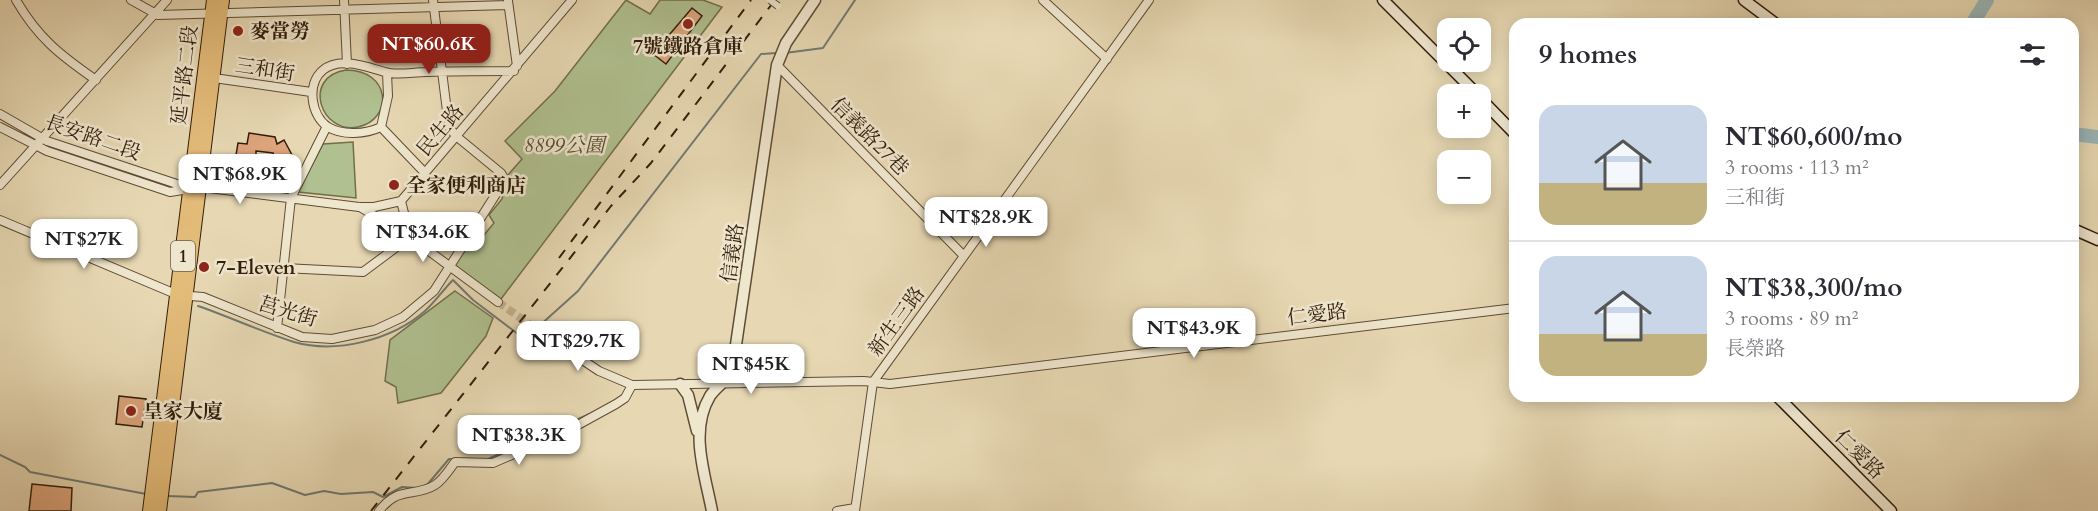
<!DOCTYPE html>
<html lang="en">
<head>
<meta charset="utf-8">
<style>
	:root { --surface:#fff; --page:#f7f7f7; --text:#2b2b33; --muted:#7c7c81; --line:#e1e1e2; --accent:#8f2418 }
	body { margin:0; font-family:Cardo,"Noto Serif TC",serif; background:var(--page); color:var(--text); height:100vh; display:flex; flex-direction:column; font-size:22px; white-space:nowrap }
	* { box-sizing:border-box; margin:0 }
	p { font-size:20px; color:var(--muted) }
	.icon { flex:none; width:33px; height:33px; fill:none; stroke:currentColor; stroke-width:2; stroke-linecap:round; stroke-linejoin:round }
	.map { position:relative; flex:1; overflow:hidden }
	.side { position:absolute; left:1509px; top:18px; width:570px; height:384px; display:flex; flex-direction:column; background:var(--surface); border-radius:18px; box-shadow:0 3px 15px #0003 }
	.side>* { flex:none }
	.controls { position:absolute; left:1437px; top:18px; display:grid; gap:12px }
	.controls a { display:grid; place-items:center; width:54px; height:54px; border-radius:12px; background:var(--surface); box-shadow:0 3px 15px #0003; font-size:30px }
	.price { position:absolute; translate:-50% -51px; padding:0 14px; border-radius:12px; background:#fff; color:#222; font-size:20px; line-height:39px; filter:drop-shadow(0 2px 3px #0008) }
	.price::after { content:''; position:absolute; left:50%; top:36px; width:18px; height:14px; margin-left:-9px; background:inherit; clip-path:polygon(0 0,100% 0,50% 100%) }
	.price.selected { background:var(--accent); color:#fff }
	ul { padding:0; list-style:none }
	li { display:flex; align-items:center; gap:18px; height:150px; padding:0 30px }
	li+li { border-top:2px solid var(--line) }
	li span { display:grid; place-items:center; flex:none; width:168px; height:120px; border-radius:18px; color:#555 }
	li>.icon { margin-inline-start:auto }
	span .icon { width:72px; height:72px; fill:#fffc; stroke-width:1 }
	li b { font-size:26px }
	h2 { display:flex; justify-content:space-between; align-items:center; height:72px; padding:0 30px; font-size:26px }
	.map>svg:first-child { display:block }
	.green { fill:#b0c090; stroke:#706e4d; stroke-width:1.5 }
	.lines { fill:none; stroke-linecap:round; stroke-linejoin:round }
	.stream { stroke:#717972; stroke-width:2 }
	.river { stroke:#9bb7b8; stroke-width:14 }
	.building { fill:#dea57d; stroke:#311d0a; stroke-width:1.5; fill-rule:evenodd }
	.minor-tunnel { stroke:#c3b391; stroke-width:8; stroke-dasharray:8 4; stroke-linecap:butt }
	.minor-casing { stroke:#5e4c34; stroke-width:10 }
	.tertiary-casing { stroke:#5e4c34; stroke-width:13 }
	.secondary-casing { stroke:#311d0a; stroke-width:13 }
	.primary-casing { stroke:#311d0a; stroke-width:14 }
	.minor { stroke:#efe6ce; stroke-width:8 }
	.tertiary { stroke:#efe6ce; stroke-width:10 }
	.secondary { stroke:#efe6ce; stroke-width:10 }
	.primary { stroke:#e4bc7a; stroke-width:12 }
	.rail { stroke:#311d0a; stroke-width:2; stroke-dasharray:10 10; stroke-linecap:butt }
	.pedestrian-bridge-casing { stroke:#5e4c34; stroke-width:8; stroke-linecap:butt }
	.pedestrian-bridge { stroke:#efe6ce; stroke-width:6 }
	.poi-dot { fill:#8f2418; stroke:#efe6ce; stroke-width:2 }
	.labels { text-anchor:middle; stroke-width:5; stroke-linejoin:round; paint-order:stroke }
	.shield { fill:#efe6ce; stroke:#6a5945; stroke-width:1.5 }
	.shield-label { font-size:18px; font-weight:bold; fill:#311d0a }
	.poi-label { font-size:20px; font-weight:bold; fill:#311d0a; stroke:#efe6ce; text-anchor:start }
	.street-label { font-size:20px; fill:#311d0a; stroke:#efe6ce }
	.park-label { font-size:20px; font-style:italic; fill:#574e32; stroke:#efe6ce }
</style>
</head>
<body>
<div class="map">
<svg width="2098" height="511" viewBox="0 0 2098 511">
	<rect width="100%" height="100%" fill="#e7d8b3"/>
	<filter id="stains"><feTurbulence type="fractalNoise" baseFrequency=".00333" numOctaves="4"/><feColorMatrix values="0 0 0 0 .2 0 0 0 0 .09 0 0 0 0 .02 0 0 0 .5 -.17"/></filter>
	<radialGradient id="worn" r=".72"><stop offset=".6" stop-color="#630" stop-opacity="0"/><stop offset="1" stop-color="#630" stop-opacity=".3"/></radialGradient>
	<path class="green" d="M626,0L650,14L660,0H703L722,7L501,299L453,265L473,237L479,241L494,223L489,215L502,199L508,175L522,159L505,141L555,91Z
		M346,70C391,70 394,119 358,127C321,135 301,77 346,70Z
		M353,142L356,198L298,192L323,144Z
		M455,291L493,318L486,336L441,393L398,403L396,387L385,381L390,340Z"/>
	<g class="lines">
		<path class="stream" d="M785,53L823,48L855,0
			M198,306C230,317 262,332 294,342C336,354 392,340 425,311C435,302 443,290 453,280L473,300L522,337L528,336L578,291L761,54L776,53
			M0,455L25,467L30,472L146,494
			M427,485L449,459H488L594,412
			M167,496L195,497L198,492L272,483L305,495L324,491L341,494L373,492L383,497L402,487L416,488"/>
		<path class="river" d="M1972,24L1987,0
			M2073,134L2098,137"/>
	</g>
	<path class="building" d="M692,8L702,16L666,64L653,54Z
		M249,133L275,137L277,144L284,140L298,166L287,186L282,190L231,185L238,143L247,144ZM256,151L273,153L281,174L256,170Z
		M119,396L146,399L142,427L116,424Z
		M32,484L72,488L71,511H29Z"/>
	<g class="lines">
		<path class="minor-tunnel" d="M498,302L539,331"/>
		<g class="minor-casing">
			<path id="minor" d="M16,0C38,38 60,55 96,80
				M131,0L158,15L508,5
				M344,0L347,64
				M1043,0L1107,59
				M508,1L517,66
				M777,65L964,256
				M387,73L388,96L381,127C366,134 343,136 328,127C311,116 306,84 323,70C340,56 366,67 385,72C397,76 413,72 426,72C455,71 484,71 514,71
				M214,78L311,92
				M0,114L47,141L189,188
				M0,127L47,151L170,192L201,187L359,207H374L401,201L572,0
				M381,127L425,173
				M0,185L167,0
				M360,207L410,237L498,302
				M0,220L178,295L203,297L302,337L332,339L375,330L403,317L434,291L505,180L501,173L456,136L449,127L433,0
				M284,268L363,272L410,237L401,201
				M277,328L291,198L327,126
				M539,331L599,371L632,385L864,381L890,384L1515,308
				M379,511C399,485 414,498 435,485C443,480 449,470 455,462L493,463L565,432L616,404L625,398L632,385
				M837,511L855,508
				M855,511L873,382L1149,0"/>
		</g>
		<g class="tertiary-casing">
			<path id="tertiary" d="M680,384L688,395L697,431
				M712,511C705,474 689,431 710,396C716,387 726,381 732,372L777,65L786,43L815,0"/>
		</g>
		<g class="secondary-casing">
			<path id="secondary" d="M1383,0L1477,94
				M1744,0L1776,24
				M1480,98L1515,134
				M2073,229L2098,240
				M1777,396L1891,511"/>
		</g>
		<g class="primary-casing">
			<path id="primary" d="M149,511L213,0
				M160,511L223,0"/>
		</g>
		<use href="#minor" class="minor"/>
		<use href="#tertiary" class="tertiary"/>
		<use href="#secondary" class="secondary"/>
		<use href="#primary" class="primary"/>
		<path class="rail" d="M559,258L751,0
			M371,511L611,206L651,163L775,0"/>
		<g class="pedestrian-bridge-casing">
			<path id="pedestrian-bridge" d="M770,0L778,6"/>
		</g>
		<use href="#pedestrian-bridge" class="pedestrian-bridge"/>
	</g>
	<g class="poi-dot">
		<circle cx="688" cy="24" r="6"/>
		<circle cx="238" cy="31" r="6"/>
		<circle cx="394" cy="185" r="6"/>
		<circle cx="204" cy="267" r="6"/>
		<circle cx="131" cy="411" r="6"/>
	</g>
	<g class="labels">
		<rect class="shield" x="171" y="241" width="24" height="30" rx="4.5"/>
		<g class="shield-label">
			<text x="183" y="262">1</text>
		</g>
		<g class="poi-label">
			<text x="250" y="38">麥當勞</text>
			<text x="688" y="53" text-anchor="middle">7號鐵路倉庫</text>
			<text x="406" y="192">全家便利商店</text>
			<text x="216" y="274">7-Eleven</text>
			<text x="143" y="418">皇家大廈</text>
		</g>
		<g class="street-label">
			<text transform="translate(265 69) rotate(9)" y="7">三和街</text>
			<text transform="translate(184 75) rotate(-83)" y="7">延平路二段</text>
			<text transform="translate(440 130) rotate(-50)" y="7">民生路</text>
			<text transform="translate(870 136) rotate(45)" y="7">信義路27巷</text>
			<text transform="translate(93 137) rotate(19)" y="7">長安路二段</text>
			<text transform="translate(732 253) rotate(-82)" y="7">信義路</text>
			<text transform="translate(288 311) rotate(17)" y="7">莒光街</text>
			<text transform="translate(1317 314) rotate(-7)" y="7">仁愛路</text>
			<text transform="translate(896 321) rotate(-54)" y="7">新生三路</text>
			<text transform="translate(1860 454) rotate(45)" y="7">仁愛路</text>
		</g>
		<g class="park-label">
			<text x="564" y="152">8899公園</text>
		</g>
	</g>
	<rect width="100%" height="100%" filter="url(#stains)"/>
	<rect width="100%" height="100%" fill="url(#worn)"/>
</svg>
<div class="controls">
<a><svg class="icon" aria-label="locate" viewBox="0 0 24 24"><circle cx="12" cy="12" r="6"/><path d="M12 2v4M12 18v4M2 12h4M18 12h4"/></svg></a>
<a>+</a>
<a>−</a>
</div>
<b class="price selected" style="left:429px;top:75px">NT$60.6K</b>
<b class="price" style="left:240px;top:205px">NT$68.9K</b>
<b class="price" style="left:986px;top:248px">NT$28.9K</b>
<b class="price" style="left:423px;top:263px">NT$34.6K</b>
<b class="price" style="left:84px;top:270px">NT$27K</b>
<b class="price" style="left:1194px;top:359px">NT$43.9K</b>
<b class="price" style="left:578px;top:372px">NT$29.7K</b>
<b class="price" style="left:751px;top:395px">NT$45K</b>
<b class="price" style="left:519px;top:466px">NT$38.3K</b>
<section class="side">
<h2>9 homes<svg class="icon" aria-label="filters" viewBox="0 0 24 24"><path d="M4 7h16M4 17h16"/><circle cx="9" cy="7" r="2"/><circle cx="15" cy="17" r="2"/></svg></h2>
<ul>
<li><span style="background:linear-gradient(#c9d6e8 65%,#c2b280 0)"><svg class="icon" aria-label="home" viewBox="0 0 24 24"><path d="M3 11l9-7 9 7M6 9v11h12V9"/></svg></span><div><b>NT$60,600/mo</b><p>3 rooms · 113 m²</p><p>三和街</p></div></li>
<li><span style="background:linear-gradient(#c9d6e8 65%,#c2b280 0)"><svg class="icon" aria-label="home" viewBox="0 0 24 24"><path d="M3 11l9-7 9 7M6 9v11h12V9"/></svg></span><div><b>NT$38,300/mo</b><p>3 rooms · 89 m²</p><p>長榮路</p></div></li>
</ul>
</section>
</div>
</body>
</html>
